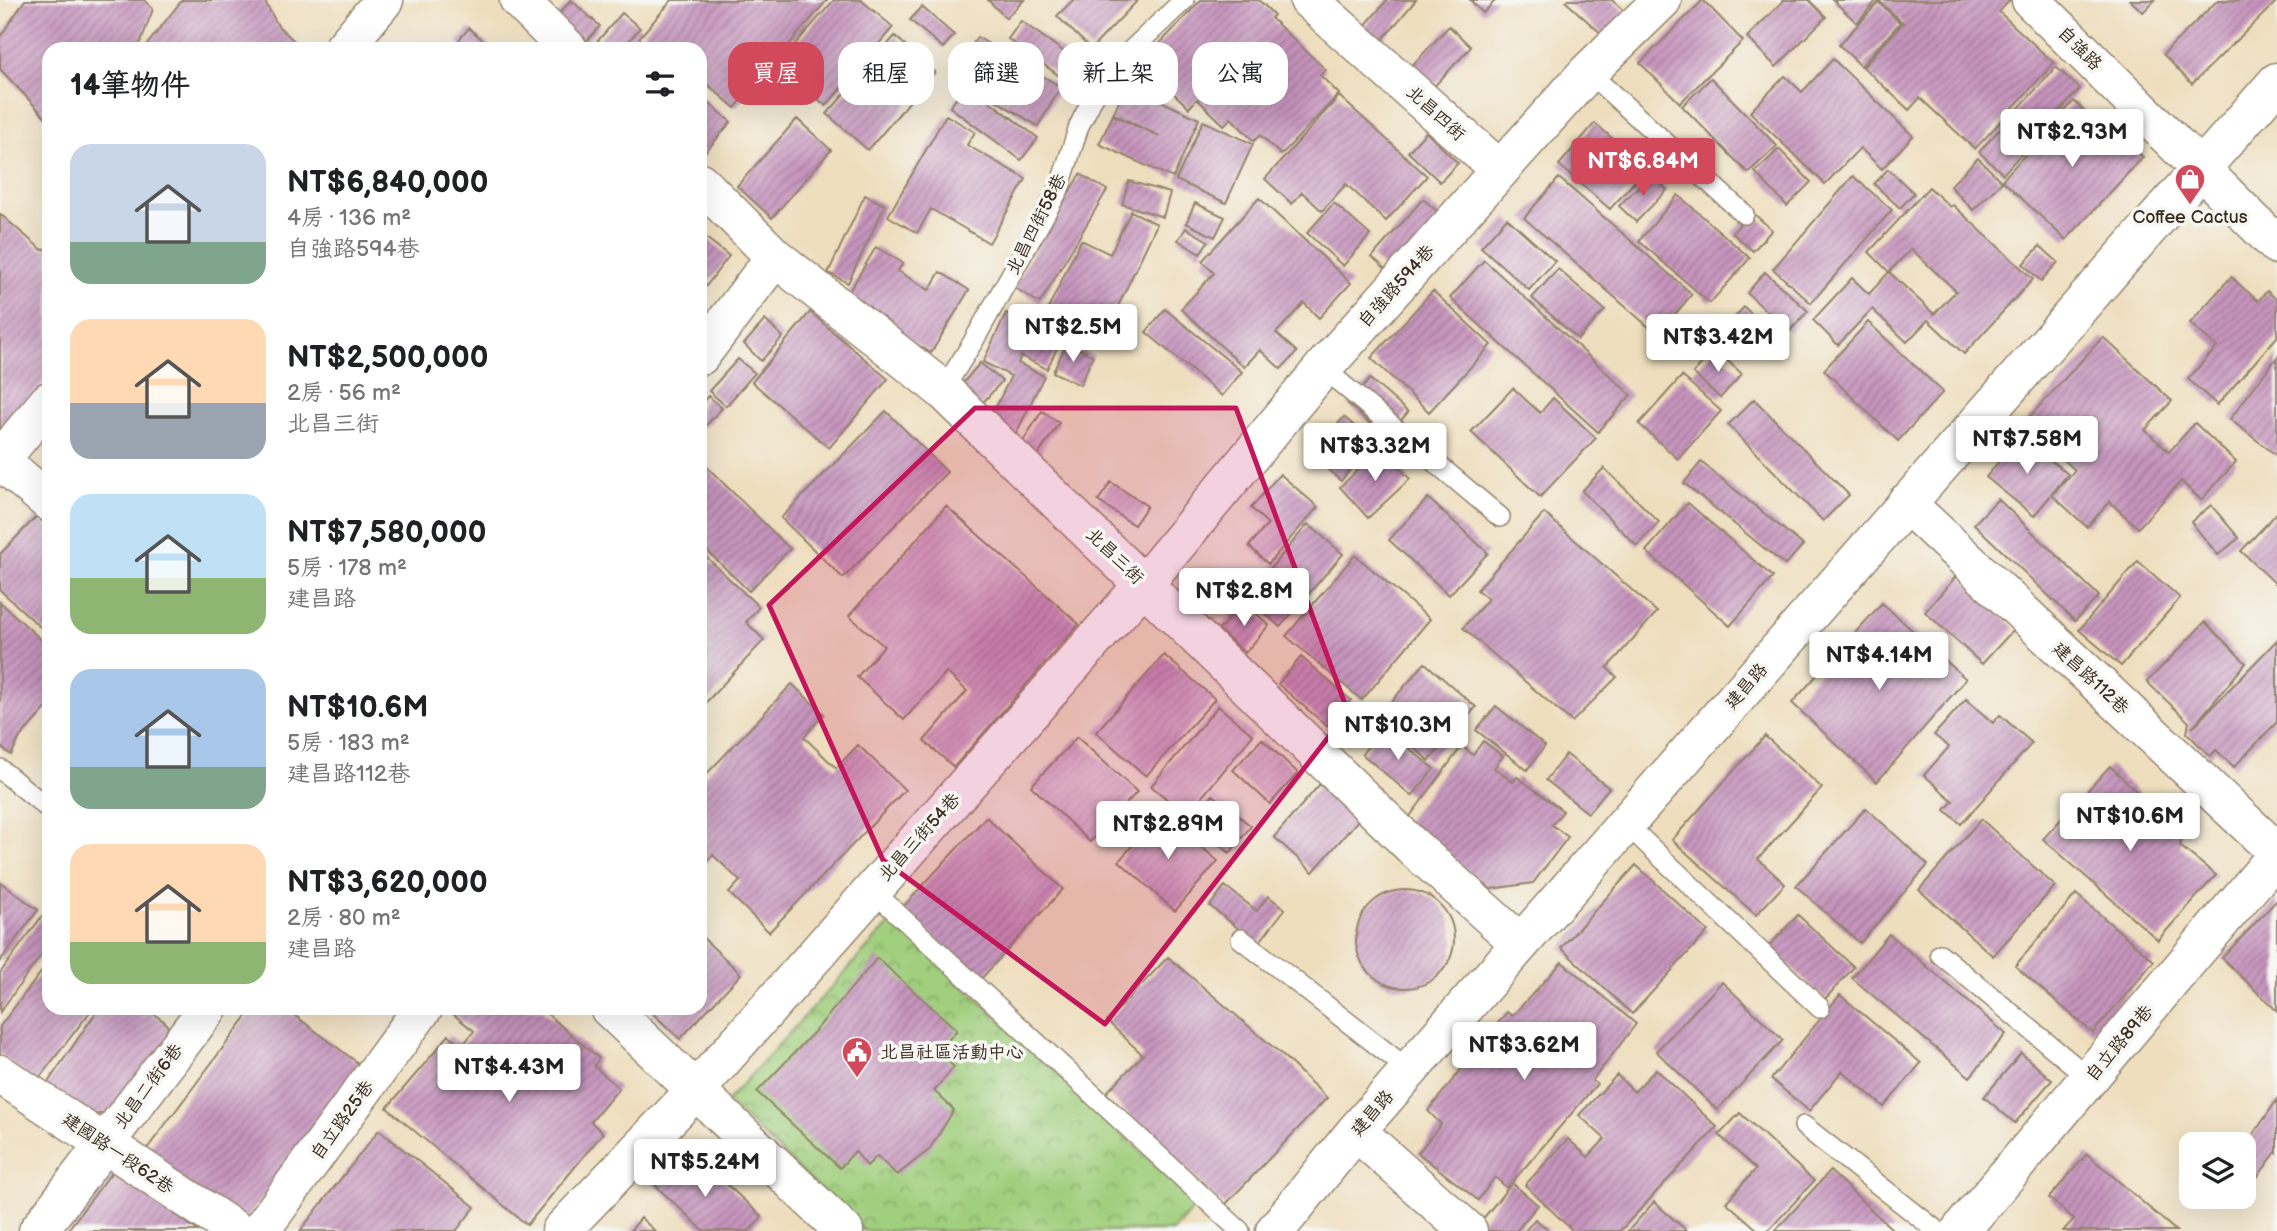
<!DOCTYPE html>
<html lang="zh-TW">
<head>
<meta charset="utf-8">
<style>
	:root { --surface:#fff; --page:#f2f2f2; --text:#202124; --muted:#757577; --accent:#d1495b }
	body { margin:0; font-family:"Balsamiq Sans","LXGW WenKai TC",sans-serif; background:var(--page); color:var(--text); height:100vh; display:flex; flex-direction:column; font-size:26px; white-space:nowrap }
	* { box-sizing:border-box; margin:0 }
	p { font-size:23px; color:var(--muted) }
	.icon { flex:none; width:38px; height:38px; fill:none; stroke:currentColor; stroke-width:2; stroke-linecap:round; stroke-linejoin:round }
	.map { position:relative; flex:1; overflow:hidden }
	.details { position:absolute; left:42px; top:42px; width:665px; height:973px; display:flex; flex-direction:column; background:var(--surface); border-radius:21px; box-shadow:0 7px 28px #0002 }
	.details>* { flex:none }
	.banner { position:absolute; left:728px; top:42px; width:665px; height:63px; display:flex; gap:14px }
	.controls { position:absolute; left:2179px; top:1132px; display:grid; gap:14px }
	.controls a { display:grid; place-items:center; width:77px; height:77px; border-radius:14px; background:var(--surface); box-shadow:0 7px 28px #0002; font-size:35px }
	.price { position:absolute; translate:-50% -60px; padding:0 16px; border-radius:7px; background:#fff; color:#222; font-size:23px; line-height:46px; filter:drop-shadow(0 2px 4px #0008) }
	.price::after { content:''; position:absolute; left:50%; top:42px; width:21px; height:16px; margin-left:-10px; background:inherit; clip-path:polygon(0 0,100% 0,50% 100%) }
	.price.selected { background:var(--accent); color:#fff }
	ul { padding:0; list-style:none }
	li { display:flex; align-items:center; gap:21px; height:175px; padding:0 28px }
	li span { display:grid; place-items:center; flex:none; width:196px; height:140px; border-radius:21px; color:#555 }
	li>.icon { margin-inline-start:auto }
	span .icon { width:84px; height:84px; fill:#fffc; stroke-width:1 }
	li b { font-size:30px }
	h2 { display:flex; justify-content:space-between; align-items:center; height:84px; padding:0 28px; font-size:30px }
	.pill { padding:0 24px; border-radius:21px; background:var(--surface); box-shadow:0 7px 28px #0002; font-size:24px; line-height:63px }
	.pill.selected { background:var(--accent); color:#fff }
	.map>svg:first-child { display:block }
	.park { fill:url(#park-crowns); stroke:#6e7c4e; stroke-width:2 }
	.building { fill:url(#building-hatch); fill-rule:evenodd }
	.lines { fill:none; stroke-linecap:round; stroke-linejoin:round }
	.lane-casing { stroke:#94846e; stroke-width:22 }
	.street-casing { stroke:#94846e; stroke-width:41 }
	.secondary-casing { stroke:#94846e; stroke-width:41 }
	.lane { stroke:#fff; stroke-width:19 }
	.street { stroke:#fff; stroke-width:38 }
	.secondary { stroke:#fff; stroke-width:38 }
	.marked { fill:#c2185b; fill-opacity:0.2; stroke:#c2185b; stroke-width:5; stroke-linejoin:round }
	.labels { text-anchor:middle; stroke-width:7; stroke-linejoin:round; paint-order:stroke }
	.street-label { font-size:18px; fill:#3b2a1e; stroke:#f6f6f2 }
	.poi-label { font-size:18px; fill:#3b2a1e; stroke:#f6f6f2 }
</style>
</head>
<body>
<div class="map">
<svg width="2277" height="1231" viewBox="0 0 2277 1231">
	<defs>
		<pattern id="park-crowns" width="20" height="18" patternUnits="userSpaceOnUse" patternTransform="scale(1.75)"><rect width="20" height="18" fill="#a0cf7d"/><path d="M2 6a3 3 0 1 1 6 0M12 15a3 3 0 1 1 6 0" fill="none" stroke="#84a866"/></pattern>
		<pattern id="building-hatch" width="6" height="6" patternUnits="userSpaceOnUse" patternTransform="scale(1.75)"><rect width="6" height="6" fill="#c694bd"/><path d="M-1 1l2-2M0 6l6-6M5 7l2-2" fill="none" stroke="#a27999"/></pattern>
	</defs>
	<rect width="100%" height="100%" fill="#f6f6f2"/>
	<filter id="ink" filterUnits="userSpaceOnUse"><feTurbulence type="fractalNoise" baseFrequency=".0143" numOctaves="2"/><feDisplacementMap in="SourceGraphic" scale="14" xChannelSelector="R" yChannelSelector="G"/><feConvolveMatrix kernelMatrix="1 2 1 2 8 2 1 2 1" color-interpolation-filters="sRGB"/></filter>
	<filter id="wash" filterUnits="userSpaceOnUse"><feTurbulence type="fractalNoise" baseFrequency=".00686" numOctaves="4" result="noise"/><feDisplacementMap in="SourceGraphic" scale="28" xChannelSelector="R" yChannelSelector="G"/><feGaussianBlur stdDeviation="1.57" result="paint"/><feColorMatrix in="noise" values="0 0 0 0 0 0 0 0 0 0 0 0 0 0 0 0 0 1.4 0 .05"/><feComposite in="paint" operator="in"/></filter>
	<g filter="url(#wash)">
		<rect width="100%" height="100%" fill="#eedebe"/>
		<path class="park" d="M893,920L1197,1204L1173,1231H864L727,1101Z"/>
		<g id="blocks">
			<path class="building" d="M25,0H144L153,9L138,49H49V121L0,69V37Z
				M182,0H264L278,26L303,49H150L146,46Z
				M571,0L600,26L580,49L549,25Z
				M672,0H827L735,108L700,78V49H652L639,38Z
				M834,0H861L893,27L826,106L778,64Z
				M988,0H1024L1006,18Z
				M1073,0H1138L1091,49L1057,16Z
				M1201,0H1259L1274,15L1271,18L1326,70L1320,75L1339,94L1281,155L1260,135L1254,141L1231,118L1224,125L1197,99L1189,108L1163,83L1152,94L1131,74Z
				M1387,0H1416L1374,50L1357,35Z
				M1470,0H1496L1483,13Z
				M1568,0H1612L1625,12L1604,36L1566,2Z
				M1703,0L1743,41L1680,103L1640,63Z
				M1784,0H1809L1826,17L1776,67L1747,37Z
				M1833,0H1877L1857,23Z
				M1878,0H2010L1999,12L2054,63L1975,149L1920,98L1909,110L1863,67L1903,23Z
				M2130,0H2155L2143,12Z
				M2218,0L2277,1L2192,84L2163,54Z
				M1879,2L1900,23L1861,66L1839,45Z
				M922,7L954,35L943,48L910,20Z
				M622,13L640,28L622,49H599L594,45Z
				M1021,21L1081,64L1068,82L1008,39Z
				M1449,26L1471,47L1428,93L1406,72Z
				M469,28L493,49H465L457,42Z
				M895,36L935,72L868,150L827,114Z
				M977,37L1061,87L1038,126L954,75Z
				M1833,59L1913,136L1882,169L1860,148L1825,184L1750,112L1785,76L1802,92Z
				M2056,67L2080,89L2003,174L1979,152Z
				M1711,78L1777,146L1748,173L1682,106Z
				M967,84L1038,138L1021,160L950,107Z
				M1127,85L1199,119L1173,178L1099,144L1113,115L1159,136L1113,114Z
				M701,96L731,122L702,156L700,154Z
				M1339,96L1427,176L1386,221L1346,184L1322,211L1302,192L1292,204L1265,179Z
				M2074,101L2096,122L2100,117L2143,157L2066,240L2002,180Z
				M946,115L975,132L967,145L1026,179L989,243L931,209L917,233L888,216Z
				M797,119L831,150L772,218L737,186Z
				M1203,121L1253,144L1226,203L1176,180Z
				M1595,123L1646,169L1610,209L1559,165Z
				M1426,132L1458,163L1440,182L1408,152Z
				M1779,149L1811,182L1787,206L1755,172Z
				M1978,158L2002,182L1973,210L1950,186Z
				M1888,169L1914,193L1900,208L1874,184Z
				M1080,174L1107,190L1040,303L1013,287Z
				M1651,174L1667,190L1636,222L1619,206Z
				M1853,176L1892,210L1811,303L1773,269Z
				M1559,178L1692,294L1658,335L1524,218Z
				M1129,181L1170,193L1163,217L1122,204Z
				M1929,187L1950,207L1953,205L2033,279L1964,354L1928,320L1907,342L1872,309L1838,345L1813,320L1852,278L1869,294L1889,272L1869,252ZM1911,249L1956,291L1934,314L1889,272Z
				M865,195L885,205L848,283L828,273Z
				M1678,195L1750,258L1710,303L1639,241Z
				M1259,198L1351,283L1319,318L1304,303L1276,333L1297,352L1281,369L1260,350L1244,367L1181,309L1214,273L1202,261Z
				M1423,199L1444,217L1393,275L1372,257Z
				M1195,203L1225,217L1215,237L1186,223Z
				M1334,203L1370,235L1343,266L1307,233Z
				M1131,211L1157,224L1102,340L1046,313L1081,240L1110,254Z
				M1751,211L1772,230L1753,251L1732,233Z
				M0,214L42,250L49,248V376L0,435Z
				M1507,218L1555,261L1529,290L1481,247Z
				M1186,228L1208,241L1200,254L1178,240Z
				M700,233L729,256L700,294Z
				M2040,246L2058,262L2041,281L2023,264Z
				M876,247L903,263L898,271L929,290L940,272L969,290L931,353L844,300Z
				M1484,260L1631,395L1598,432L1450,298Z
				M1558,269L1605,310L1578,339L1532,298Z
				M1765,272L1808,311L1789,332L1747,293Z
				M2231,277L2258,301L2267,291L2277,300V337L2217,405L2188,379L2217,347L2190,323Z
				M1433,291L1491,345L1429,412L1371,358Z
				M1744,307L1760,322L1744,340L1727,326Z
				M1165,309L1242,372L1222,396L1146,332Z
				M810,312L888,379L829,448L752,382Z
				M1006,313L1061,340L1047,369L1021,356L1018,363L1044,376L1013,440L986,427L1011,376L983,362Z
				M765,320L783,337L761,361L744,344Z
				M1868,322L1943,392L1898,441L1824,370Z
				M2103,337L2172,401L2145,430L2169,452L2195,423L2236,462L2201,500L2181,481L2138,528L2110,502L2087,527L2052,495L2075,470L2024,423Z
				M1067,343L1093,356L1080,385L1053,372Z
				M1715,349L1742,374L1720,398L1693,373Z
				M2277,357V456L2230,419Z
				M738,359L755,373L726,406L709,391Z
				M980,363L1002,381L979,407L958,389Z
				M1682,376L1721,411L1678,459L1639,424Z
				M1370,379L1408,412L1386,438L1348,404Z
				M1513,388L1540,413L1553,398L1596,438L1540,497L1471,432Z
				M708,396L722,408L704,428L700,425V406Z
				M1754,399L1849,495L1823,521L1728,425Z
				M886,411L947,472L843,578L781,518Z
				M1042,411L1059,423L1037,457L1020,446Z
				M1344,417L1373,442L1341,481L1311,455Z
				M2020,436L2068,474L2034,516L1986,477Z
				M1381,448L1410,479L1368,518L1340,487Z
				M700,460L790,549L749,591L700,544Z
				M1701,462L1803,545L1785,565L1684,483Z
				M1604,468L1659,522L1637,546L1582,491Z
				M1280,474L1318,507L1268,564L1249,546L1268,524L1251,508Z
				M1111,482L1147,506L1134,525L1098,501Z
				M1428,498L1488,553L1449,595L1389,540Z
				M1998,499L2099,596L2075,621L1974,524Z
				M1688,503L1773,577L1730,626L1646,551Z
				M2211,505L2239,538L2218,555L2191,522Z
				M946,506L1079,624L954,767L924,741L967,691L946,672L904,720L857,677L884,646L849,616Z
				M1544,513L1657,612L1607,668L1617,677L1572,722L1463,628L1488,599L1477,590Z
				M2277,513V585L2241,551Z
				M37,516L49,528V635L0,590V554Z
				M1308,524L1343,554L1280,627L1246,597Z
				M700,551L759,607L746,622L764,640L700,709Z
				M1355,555L1430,619L1362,700L1286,636Z
				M2138,561L2180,598L2121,666L2079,630Z
				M1958,574L2015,628L1982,664L1925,612Z
				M0,602L49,647V705L20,737L11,755L0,746Z
				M1243,602L1269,625L1245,653L1219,630Z
				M1882,603L1966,679L1877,782L1792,703Z
				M2205,622L2246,663L2192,728L2277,640V722L2234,767L2216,750L2210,756L2187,733L2189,722L2147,682Z
				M1164,655L1215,699L1146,776L1096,732Z
				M1301,657L1351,700L1327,726L1278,684Z
				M1425,663L1476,707L1429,761L1379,716Z
				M792,684L824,714L804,737L836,768L858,745L905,790L769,932L729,893L740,881L713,855L700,869V781Z
				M1966,699L1993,723L2000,715L2032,743L1961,824L1945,810L1953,801L1924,775L1949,747L1934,735Z
				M1218,706L1253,735L1187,815L1151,786Z
				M1496,706L1545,746L1527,770L1476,730Z
				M1383,727L1434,769L1412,796L1362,754Z
				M1765,736L1822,788L1758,859L1785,884L1756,915L1672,840Z
				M1077,737L1137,792L1090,842L1031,786Z
				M1262,739L1298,773L1270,804L1233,770Z
				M1483,741L1503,756L1494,768L1513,782L1517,777L1563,811L1552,825L1568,837L1533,883L1491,889L1405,823L1462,746L1473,755Z
				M1566,754L1609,788L1588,813L1546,780Z
				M2110,766L2182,835L2180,846L2216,875L2158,940L2043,839Z
				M1320,784L1359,819L1313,872L1274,837Z
				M1213,795L1251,826L1230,853L1192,822Z
				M1866,808L1928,865L1860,943L1796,886Z
				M1161,812L1218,861L1175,911L1119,861Z
				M986,817L1063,889L980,980L902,908Z
				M1981,819L2055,886L1993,956L1919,890Z
				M1636,865L1708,931L1632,1014L1561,948Z
				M0,882L38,910L0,961Z
				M1225,886L1257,911L1268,896L1285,909L1258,944L1210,906Z
				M1356 939a49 49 0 1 1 98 0a49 49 0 1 1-98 0Z
				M2076,894L2154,961L2093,1033L2015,966Z
				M2277,900V1011L2222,958Z
				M45,912L49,915V944L0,1012V973Z
				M1798,915L1854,967L1825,999L1769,946Z
				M1889,934L2006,1034L1970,1077L1852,978Z
				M700,935L741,974L680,1039L647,1008H700Z
				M1168,957L1280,1053L1327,1098L1224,1206L1106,1093L1143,1055L1107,1021Z
				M877,958L957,1030L938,1051L954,1067L934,1091L954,1110L929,1150L897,1175L877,1156L867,1166L855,1151L840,1168L757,1092L814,1032Z
				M49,962V1008H93L36,1082L0,1054V1026Z
				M1562,962L1636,1024L1592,1081L1597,1084L1507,1188L1495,1177L1478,1200L1418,1153L1441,1124L1428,1111L1507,1012L1512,1016Z
				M1722,982L1783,1040L1717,1110L1656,1051Z
				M1840,995L1921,1063L1884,1107L1842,1071L1809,1111L1771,1079Z
				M99,1008H145L165,1022L172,1035L118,1110L80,1118L42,1091Z
				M253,1008H285L363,1067L237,1231L140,1158Z
				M449,1008H540L599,1058L594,1066L619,1088L591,1122L603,1133L527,1225L387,1108L449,1035L462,1046L474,1031L448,1010Z
				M2021,1053L2052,1080L2015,1123L1984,1097Z
				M1656,1069L1717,1127L1620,1231H1573L1525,1185L1568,1139L1588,1157L1605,1139L1579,1115L1617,1075L1634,1092Z
				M2277,1100V1153L2276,1152L2249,1188L2244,1184V1148Z
				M1740,1113L1814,1181L1768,1231H1759L1726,1202L1756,1169L1719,1135Z
				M379,1130L475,1207L456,1231H300Z
				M2087,1154L2176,1231H2063L2074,1219L2049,1198Z
				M674,1161L690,1176L703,1162L762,1217L749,1231H704L641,1172L647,1166L659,1177Z
				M115,1168L198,1231H67Z
				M1830,1171L1894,1231H1775Z
				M1512,1183L1538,1205L1516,1231H1473Z
				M1654,1202L1687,1231H1628Z
				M641,1218L655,1231H630Z
				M1535,1219L1550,1231H1525Z"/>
		</g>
	</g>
	<g filter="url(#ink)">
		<use href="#blocks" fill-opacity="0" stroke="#94846e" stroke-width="2"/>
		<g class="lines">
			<g class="lane-casing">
				<path id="lane" d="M1588,72L1744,214
					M1323,368L1500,517
					M943,390L973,342L1059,189L1079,126L1104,76L1184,0
					M0,769L49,809
					M1625,823L1820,1008
					M872,890L1240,1231
					M1241,939L1409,1070
					M1940,954L2089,1078
					M1804,1126L1937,1231"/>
			</g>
			<g class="street-casing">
				<path id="street" d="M519,0L568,49
					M1309,0L1500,170
					M343,49L384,0
					M700,182L775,257L943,390L1412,846L1520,943
					M700,356L775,257
					M49,401L0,460L49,502
					M1906,503L2277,852
					M609,1008L844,1231
					M0,1074L236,1231
					M1356,1131L1468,1231
					M38,1231L208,1008
					M260,1231L423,1008
					M561,1231L695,1091L1144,584L1323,368L1500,170L1588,72L1662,0
					M1275,1231L1356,1131L2277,82
					M1960,1231L2277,855"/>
			</g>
			<g class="secondary-casing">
				<path id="secondary" d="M2031,0L2277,245"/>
			</g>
			<use href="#lane" class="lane"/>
			<use href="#street" class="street"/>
			<use href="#secondary" class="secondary"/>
		</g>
	</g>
	<path class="marked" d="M975,408H1236L1348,712L1105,1024L883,860L769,605Z"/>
	<defs>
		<g id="shop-pin" transform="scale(1.575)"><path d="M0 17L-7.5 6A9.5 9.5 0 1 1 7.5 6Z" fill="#d1495b" stroke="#f6f6f2"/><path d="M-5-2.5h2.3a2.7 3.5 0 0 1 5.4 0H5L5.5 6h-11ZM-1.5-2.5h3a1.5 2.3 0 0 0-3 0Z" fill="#fff"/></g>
		<g id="civic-pin" transform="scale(1.575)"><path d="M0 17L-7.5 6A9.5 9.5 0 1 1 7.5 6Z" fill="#d1495b" stroke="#f6f6f2"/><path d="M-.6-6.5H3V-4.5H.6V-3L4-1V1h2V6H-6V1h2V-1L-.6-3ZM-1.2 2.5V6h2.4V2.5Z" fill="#fff"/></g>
	</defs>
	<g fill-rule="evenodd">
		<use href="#shop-pin" x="2190" y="179"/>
		<use href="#civic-pin" x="857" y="1052"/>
	</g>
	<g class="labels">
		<g class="street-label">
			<text transform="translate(2080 48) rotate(45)" y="6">自強路</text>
			<text transform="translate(1436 113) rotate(42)" y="6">北昌四街</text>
			<text transform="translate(1036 224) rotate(-63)" y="6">北昌四街58巷</text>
			<text transform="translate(1396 286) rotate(-48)" y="6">自強路594巷</text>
			<text transform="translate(1115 556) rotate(44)" y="6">北昌三街</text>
			<text transform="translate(2091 678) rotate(43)" y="6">建昌路112巷</text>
			<text transform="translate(1746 686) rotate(-49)" y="6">建昌路</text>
			<text transform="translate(919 837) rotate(-48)" y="6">北昌三街54巷</text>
			<text transform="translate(2119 1043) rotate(-50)" y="6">自立路89巷</text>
			<text transform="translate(148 1086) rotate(-53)" y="6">北昌二街6巷</text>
			<text transform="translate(1372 1113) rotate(-49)" y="6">建昌路</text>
			<text transform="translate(342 1120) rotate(-54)" y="6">自立路25巷</text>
			<text transform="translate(118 1153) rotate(34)" y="6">建國路一段62巷</text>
		</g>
		<g class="poi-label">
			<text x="2190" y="223">Coffee Cactus</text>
			<text x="880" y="1058" text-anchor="start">北昌社區活動中心</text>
		</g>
	</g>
</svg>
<div class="controls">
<a><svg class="icon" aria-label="layers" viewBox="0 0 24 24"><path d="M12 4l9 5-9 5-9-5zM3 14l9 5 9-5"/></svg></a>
</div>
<b class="price" style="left:2072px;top:169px">NT$2.93M</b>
<b class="price selected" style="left:1643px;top:198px">NT$6.84M</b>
<b class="price" style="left:1073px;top:364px">NT$2.5M</b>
<b class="price" style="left:1718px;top:374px">NT$3.42M</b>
<b class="price" style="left:2027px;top:476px">NT$7.58M</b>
<b class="price" style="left:1375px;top:483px">NT$3.32M</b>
<b class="price" style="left:1244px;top:628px">NT$2.8M</b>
<b class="price" style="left:1879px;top:692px">NT$4.14M</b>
<b class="price" style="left:1398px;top:762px">NT$10.3M</b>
<b class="price" style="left:2130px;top:853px">NT$10.6M</b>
<b class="price" style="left:1168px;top:861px">NT$2.89M</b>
<b class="price" style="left:1524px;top:1082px">NT$3.62M</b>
<b class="price" style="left:509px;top:1104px">NT$4.43M</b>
<b class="price" style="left:705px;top:1199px">NT$5.24M</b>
<div class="banner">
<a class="pill selected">買屋</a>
<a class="pill">租屋</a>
<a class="pill">篩選</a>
<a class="pill">新上架</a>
<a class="pill">公寓</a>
</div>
<section class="details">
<h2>14筆物件<svg class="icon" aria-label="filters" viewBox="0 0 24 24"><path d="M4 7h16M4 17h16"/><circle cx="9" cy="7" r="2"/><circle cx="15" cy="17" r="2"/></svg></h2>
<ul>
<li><span style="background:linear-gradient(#c9d6e8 70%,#7fa58c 0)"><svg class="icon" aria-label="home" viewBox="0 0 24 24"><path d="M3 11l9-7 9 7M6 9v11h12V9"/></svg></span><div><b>NT$6,840,000</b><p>4房 · 136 m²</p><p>自強路594巷</p></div></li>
<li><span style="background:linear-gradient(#ffd9b3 60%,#9aa5b1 0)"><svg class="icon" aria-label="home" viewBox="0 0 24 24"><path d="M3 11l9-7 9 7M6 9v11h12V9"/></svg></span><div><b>NT$2,500,000</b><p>2房 · 56 m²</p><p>北昌三街</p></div></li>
<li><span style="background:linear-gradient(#bfe0f5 60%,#8fb573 0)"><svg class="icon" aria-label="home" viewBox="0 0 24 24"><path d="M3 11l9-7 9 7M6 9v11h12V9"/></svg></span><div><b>NT$7,580,000</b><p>5房 · 178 m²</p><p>建昌路</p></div></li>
<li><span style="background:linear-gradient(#a9c7e8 70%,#7fa58c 0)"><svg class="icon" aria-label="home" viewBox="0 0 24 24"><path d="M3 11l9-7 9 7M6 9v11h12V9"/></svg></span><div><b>NT$10.6M</b><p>5房 · 183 m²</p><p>建昌路112巷</p></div></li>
<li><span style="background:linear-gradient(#ffd9b3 70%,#8fb573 0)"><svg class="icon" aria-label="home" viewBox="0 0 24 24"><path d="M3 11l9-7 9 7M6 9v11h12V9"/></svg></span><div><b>NT$3,620,000</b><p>2房 · 80 m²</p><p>建昌路</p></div></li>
</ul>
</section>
</div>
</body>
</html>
